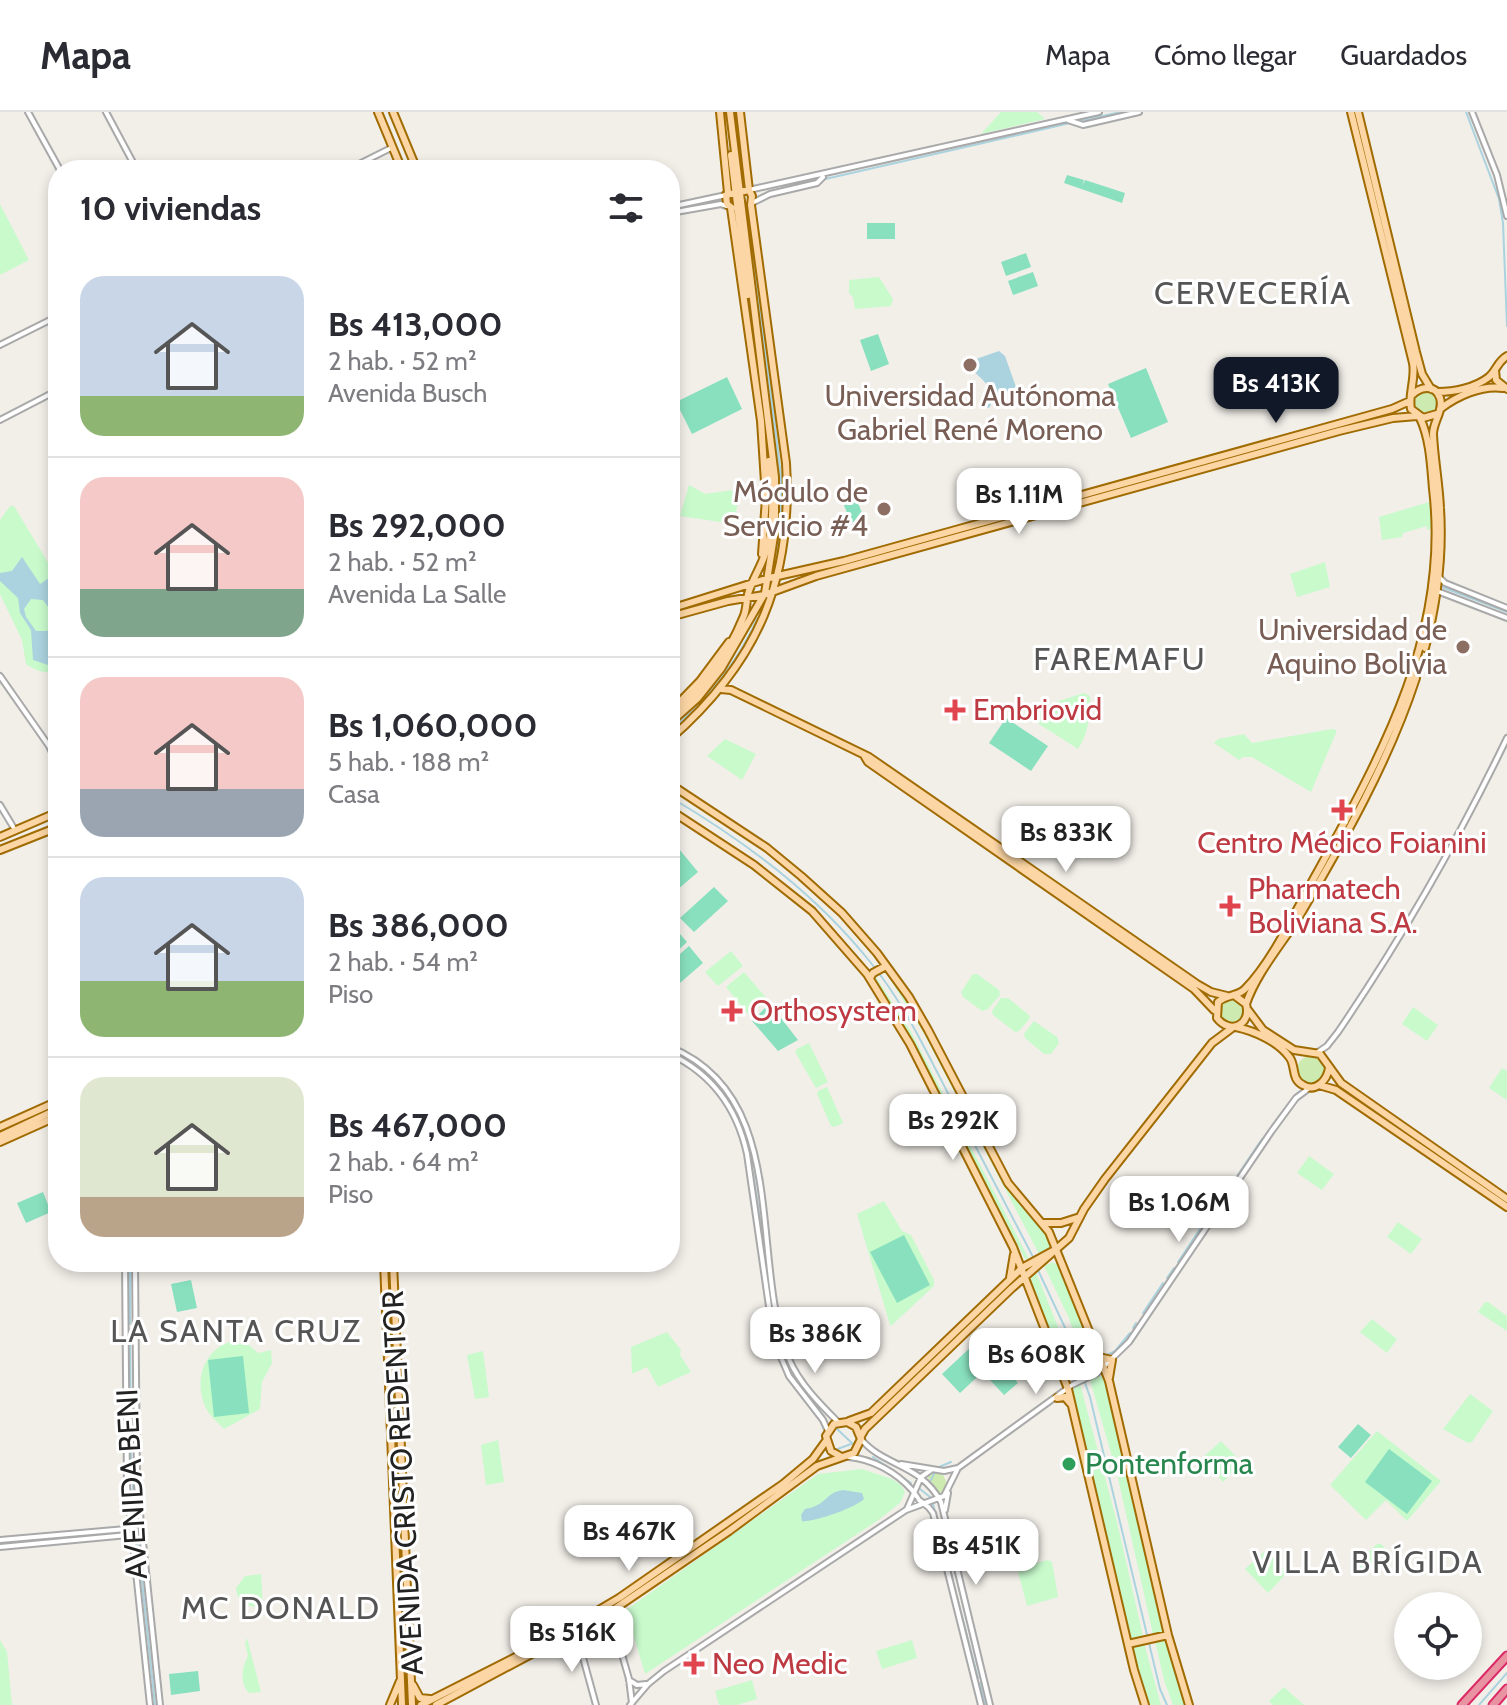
<!DOCTYPE html>
<html lang="es">
<head>
<meta charset="utf-8">
<style>
	:root { --surface:#fff; --page:#f7f7f7; --text:#2b2b33; --muted:#7c7c81; --line:#e1e1e2; --accent:#111827 }
	body { margin:0; font-family:Cabin,sans-serif; background:var(--page); color:var(--text); height:100vh; display:flex; flex-direction:column; font-size:30px; white-space:nowrap }
	* { box-sizing:border-box; margin:0 }
	p { font-size:26px; color:var(--muted) }
	.icon { flex:none; width:44px; height:44px; fill:none; stroke:currentColor; stroke-width:2; stroke-linecap:round; stroke-linejoin:round }
	.map { position:relative; flex:1; overflow:hidden }
	.drawer { position:absolute; left:48px; top:48px; width:632px; height:1112px; display:flex; flex-direction:column; background:var(--surface); border-radius:32px; box-shadow:0 4px 12px #0003 }
	.drawer>* { flex:none }
	.tools { position:absolute; left:1394px; top:1480px; display:grid; gap:16px }
	.tools a { display:grid; place-items:center; width:88px; height:88px; border-radius:50%; background:var(--surface); box-shadow:0 4px 12px #0003; font-size:40px }
	.price { position:absolute; translate:-50% -68px; padding:0 18px; border-radius:16px; background:#fff; color:#222; font-size:26px; line-height:52px; filter:drop-shadow(0 2px 4px #0008) }
	.price::after { content:''; position:absolute; left:50%; top:48px; width:24px; height:18px; margin-left:-12px; background:inherit; clip-path:polygon(0 0,100% 0,50% 100%) }
	.price.on { background:var(--accent); color:#fff }
	ul { padding:0; list-style:none }
	li { display:flex; align-items:center; gap:24px; height:200px; padding:0 32px }
	li+li { border-top:2px solid var(--line) }
	li span { display:grid; place-items:center; flex:none; width:224px; height:160px; border-radius:24px; color:#555 }
	li>.icon { margin-inline-start:auto }
	span .icon { width:96px; height:96px; fill:#fffc; stroke-width:1 }
	li b { font-size:34px }
	h2 { display:flex; justify-content:space-between; align-items:center; height:96px; padding:0 32px; font-size:34px }
	header { display:flex; align-items:center; gap:48px; box-sizing:border-box; height:112px; padding:0 40px; background:var(--surface); border-bottom:2px solid var(--line) }
	header strong { font-size:38px }
	nav { display:flex; gap:44px; margin-inline-start:auto; font-size:28px }
	.map>svg:first-child { display:block }
	.grass { fill:#cdebb0 }
	.park { fill:#c8facc }
	.pitch { fill:#88e0be }
	.water { fill:#aad3df; fill-rule:evenodd }
	.lines { fill:none; stroke-linecap:round; stroke-linejoin:round }
	.stream { stroke:#aad3df; stroke-width:2 }
	.canal { stroke:#aad3df; stroke-width:4 }
	.minor-casing { stroke:#a9a9a9; stroke-width:8 }
	.major-casing { stroke:#a06b00; stroke-width:10 }
	.highway-casing { stroke:#dc2a67; stroke-width:11 }
	.minor { stroke:#fff; stroke-width:4 }
	.major { stroke:#fcd6a4; stroke-width:6 }
	.highway { stroke:#e892a2; stroke-width:7 }
	.education-dot { fill:#8d6e63; stroke:#fff; stroke-width:3 }
	.health-dot { fill:#e0444e; stroke:#fff; stroke-width:3 }
	.leisure-dot { fill:#2e9e5b; stroke:#fff; stroke-width:3 }
	.labels { text-anchor:middle; stroke-width:6; stroke-linejoin:round; paint-order:stroke }
	.education-label { font-size:30px; fill:#785e54; stroke:#fff; text-anchor:end }
	.health-label { font-size:30px; fill:#be3a42; stroke:#fff; text-anchor:start }
	.leisure-label { font-size:30px; fill:#27864d; stroke:#fff; text-anchor:start }
	.street-label { font-size:30px; fill:#222; stroke:#fff }
	.neighbourhood-label { font-size:32px; letter-spacing:2px; fill:#555; stroke:#fff }
</style>
</head>
<body>
<header>
<strong>Mapa</strong>
<nav><a>Mapa</a><a>Cómo llegar</a><a>Guardados</a></nav>
</header>
<div class="map">
<svg width="1507" height="1593" viewBox="0 0 1507 1593">
	<rect width="100%" height="100%" fill="#f2efe9"/>
	<path class="grass" d="M1413 291a12 12 0 1 1 24 0a12 12 0 1 1-24 0Z
		M1220 900a13 13 0 1 1 26 0a13 13 0 1 1-26 0Z
		M1297 958a14 14 0 1 1 28 0a14 14 0 1 1-28 0Z
		M931,1359L943,1363L948,1373L945,1381H940L928,1366V1361Z"/>
	<path class="park" d="M1001,0H1037L1045,7L981,22Z
		M0,92L29,148L0,163Z
		M879,165L893,187L891,194L855,197L853,185L849,181V168Z
		M689,373L705,382L740,377L734,412L680,404Z
		M1429,390L1432,391V416L1427,418V414L1403,421L1402,425L1382,428L1379,405Z
		M10,394H14L58,467V557C46,563 36,559 26,552L22,528L0,482V408Z
		M1325,450L1330,475L1297,485L1290,462Z
		M1084,581L1090,584C1091,601 1088,623 1078,637L1039,612L1037,596Z
		M1332,617L1336,618V621L1311,680L1252,645H1243L1239,648L1214,631L1218,627L1244,622L1252,631Z
		M725,627L756,642L742,668L707,644Z
		M731,839L743,854L718,874L705,860Z
		M887,858L924,916L1012,1081L1045,1117L1052,1134L1039,1142L923,920L885,859Z
		M744,860L768,888L749,903L726,875Z
		M973,862H977L999,878L1000,883L988,897L982,899L963,885L961,880Z
		M876,865L910,918L1029,1147H1025L913,931L874,869Z
		M1001,886H1008L1029,903L1030,906L1019,919L1015,920L993,903L992,899Z
		M1413,895L1438,913L1427,929L1402,912Z
		M1034,909L1057,925L1059,931L1051,942H1044L1025,926L1024,922Z
		M809,931L828,970L816,976L795,940L797,937Z
		M1502,956L1507,959V988L1489,976Z
		M827,975L843,1011L834,1015L831,1014L817,982L818,979Z
		M1309,1044L1334,1062L1322,1078L1297,1061Z
		M884,1089L902,1119L911,1123L934,1168V1174L892,1213H890L857,1102Z
		M1398,1110L1422,1127L1411,1142L1387,1125Z
		M1053,1150L1060,1155L1099,1250L1095,1257L1088,1260L1068,1204L1044,1154Z
		M1036,1160L1078,1265L1069,1267L1066,1265L1030,1168Z
		M1485,1190H1488L1507,1204V1219L1478,1200Z
		M1372,1207L1397,1227L1387,1241L1360,1220Z
		M667,1220L681,1238L680,1243L691,1260L658,1275L647,1255L632,1262L631,1235Z
		M231,1230L249,1233L258,1241L271,1238L272,1251L262,1270L260,1297L224,1317C219,1311 211,1306 207,1298C193,1273 202,1237 231,1230Z
		M483,1239L489,1285L475,1287L467,1243Z
		M1099,1263L1106,1268L1163,1520L1153,1522L1117,1362L1090,1268Z
		M1080,1272L1117,1410L1143,1524L1132,1527L1129,1525L1072,1281L1074,1275Z
		M1470,1282L1493,1299L1472,1330L1468,1331L1443,1317Z
		M1377,1319L1441,1369L1407,1409L1386,1388L1366,1408L1330,1373Z
		M498,1328L504,1370L486,1373L481,1333Z
		M1221,1329L1242,1351L1223,1370L1201,1347Z
		M862,1357L892,1367L901,1373L905,1380L900,1391L877,1409L645,1562L626,1498L818,1362Z
		M1377,1432H1381L1388,1439L1362,1464L1355,1458V1453Z
		M1265,1439L1287,1461L1268,1481L1245,1457Z
		M1048,1448L1052,1450L1058,1485L1027,1494L1017,1456Z
		M261,1462L263,1495C250,1496 237,1492 236,1476L245,1464Z
		M247,1526L261,1580L249,1581C239,1570 242,1555 248,1544L245,1531Z
		M1165,1527L1186,1593H1173L1164,1568L1155,1529Z
		M0,1528L7,1540L12,1593H0Z
		M912,1528L917,1546L882,1557L876,1539Z
		M1144,1531L1161,1593H1147L1132,1536Z
		M752,1568L757,1587L737,1593H719L715,1579Z
		M1284,1575L1304,1593H1273L1269,1589Z"/>
	<path class="pitch" d="M1067,63L1084,68L1082,74L1085,68L1125,81L1122,91L1064,71Z
		M867,111H895V127H867Z
		M1026,141L1031,155L1006,164L1001,150Z
		M1033,160L1038,174L1013,183L1008,169Z
		M878,222L889,252L871,259L860,228Z
		M1146,256L1168,310L1131,326L1108,272Z
		M727,265L742,297L692,322L676,290Z
		M855,383L864,406L851,411L842,388Z
		M1006,606L1048,634L1031,659L989,631Z
		M670,726L698,760L670,784Z
		M714,775L728,789L694,820L680,806Z
		M674,815L687,830L670,846V818Z
		M689,834L703,851L673,877L670,874V851Z
		M771,893L798,928L778,939L752,909L767,894Z
		M43,1080L51,1100L26,1111L17,1091Z
		M904,1123L930,1173L897,1191L870,1140Z
		M191,1168L197,1196L177,1200L171,1172Z
		M972,1234L990,1253L960,1281L942,1262Z
		M243,1244L249,1301L214,1305L208,1248Z
		M1004,1256L1018,1271L1004,1283L990,1268Z
		M1358,1312L1371,1323L1351,1346L1338,1335Z
		M1389,1337L1432,1369L1407,1402L1365,1370Z
		M198,1559L200,1579L171,1583L169,1562Z"/>
	<path class="water" d="M999,239L1005,244L1016,275L993,286L990,295L987,296L984,292L988,284L987,273C981,263 967,261 976,247Z
		M22,445L40,472L49,466L58,481L55,513L58,518V547L48,553L33,548L31,518L20,501L18,486L0,469V461L12,459ZM31,487L43,488L51,499L52,513L47,519H36L26,505L24,497Z
		M843,1378L862,1381L864,1387C857,1395 812,1411 802,1409L801,1403L805,1397C828,1393 824,1381 843,1378Z"/>
	<g class="lines">
		<path class="stream" d="M1466,0L1499,87L1503,111L1507,214
			M1079,9L1121,0
			M821,68L1070,11
			M798,73L815,69
			M1442,475L1507,500
			M670,619C707,588 737,551 757,507
			M670,685C746,730 816,782 871,851C906,894 929,945 954,993C980,1044 1007,1094 1033,1145
			M753,1060L777,1224L792,1261L824,1304
			M1229,1076L1262,1027
			M130,1150V1212
			M1178,1150L1200,1117
			M1038,1158L1067,1220L1090,1285L1160,1577L1167,1593
			M1167,1166L1174,1156
			M1143,1201L1163,1171
			M1133,1216L1136,1211
			M130,1217L131,1352L136,1407
			M1105,1244L1115,1239L1130,1221
			M1082,1256L1096,1249
			M836,1316L855,1334
			M835,1338L851,1332
			M873,1345L911,1371
			M939,1355L951,1350
			M931,1368L935,1360
			M920,1377L930,1385
			M933,1392L978,1566
			M136,1415L137,1424
			M138,1431L155,1593
			M980,1571L985,1593
			M1479,1593L1507,1561"/>
		<path class="canal" d="M735,0L741,56
			M749,111L781,372L778,440"/>
		<g class="minor-casing">
			<path id="minor" d="M28,0L60,58
				M106,0L137,58
				M1472,0L1497,63L1507,104
				M1068,8L1083,13L1139,0
				M347,58L393,35
				M749,78L1099,0
				M752,91L770,82L817,71L823,65
				M670,95L726,83
				M670,101L721,92L726,94
				M0,233L58,204
				M0,308L58,278
				M1439,465L1445,471L1507,496
				M1437,479L1507,506
				M0,564L49,634L58,653
				M0,693L15,718
				M670,935C793,985 748,1147 789,1247C799,1271 820,1292 838,1310
				M1318,940L1327,934L1338,920C1402,826 1458,728 1507,626
				M670,942C712,962 737,996 747,1042L774,1229L789,1264L823,1308L828,1319
				M125,1150L127,1374L150,1593
				M135,1150L137,1373L160,1593
				M861,1327C884,1355 920,1351 941,1390L990,1593
				M849,1345C872,1347 896,1360 912,1378C912,1378 919,1387 919,1388C926,1393 928,1393 933,1401L981,1593
				M901,1352L944,1359L958,1356L1072,1273L1097,1261L1129,1230L1271,1020L1296,986L1308,977
				M907,1397L921,1365L931,1358
				M945,1398L948,1381
				M0,1428L126,1417L135,1410L141,1411
				M0,1435L128,1423L137,1428L142,1425
				M610,1500L629,1567L632,1591
				M576,1520L596,1593
				M629,1568L637,1573L646,1572
				M630,1593L648,1572L664,1559L906,1398L944,1384L957,1358"/>
		</g>
		<g class="major-casing">
			<path id="major" d="M378,0L402,58
				M393,0L417,58
				M720,0L728,81
				M740,0L749,78L752,84L751,93
				M1351,0L1413,251C1416,267 1408,282 1411,297L1423,306L1437,302
				M1358,0L1416,240L1422,262L1431,277
				M731,43L748,183
				M731,96L761,309L766,386L762,442
				M732,96L727,92L726,83L749,78
				M1495,258L1496,268L1507,277
				M1437,280C1454,280 1475,276 1489,265C1497,258 1497,250 1507,244
				M1411,284C1419,275 1435,271 1440,286C1444,298 1433,310 1433,322C1434,346 1439,371 1440,396C1443,443 1437,491 1425,536
				M1440,297C1457,284 1481,273 1503,276
				M670,497L769,466L844,449L1392,297L1410,289
				M670,505L728,489L764,483L816,464L1339,319L1393,306L1417,304
				M721,577L731,578L869,645L1197,872L1211,880L1227,884
				M670,600L700,569L729,530
				M675,601C705,574 728,543 743,506C747,498 746,490 748,482C752,468 761,455 765,442C776,413 772,378 769,349
				M670,611L698,586L721,557L765,481L775,418V365L730,0
				M670,627C758,550 793,468 786,351L751,93
				M865,645L868,650L1194,877L1214,898
				M670,672L767,736L801,764L842,801L877,841L909,885L928,918L1008,1071L1049,1120L1109,1269L1168,1523L1189,1593
				M670,698L754,753L812,799L867,862L910,932L1013,1135L1068,1277L1134,1558L1145,1593
				M0,725L58,700
				M0,738L58,715
				M870,866L873,861L886,854
				M1234,883L1246,892C1252,913 1230,923 1217,906L1218,890C1227,882 1237,885 1245,877C1273,849 1298,794 1318,759C1384,639 1450,519 1433,377C1431,353 1430,327 1420,306
				M1246,892C1257,860 1282,832 1300,803C1344,728 1389,649 1416,566
				M1248,898L1263,918L1294,938L1320,942L1341,971L1507,1087
				M1236,915C1255,919 1279,930 1290,946C1296,955 1291,967 1303,973C1316,981 1327,968 1329,956
				M1319,973L1336,978L1507,1095
				M0,1015L58,989
				M0,1024L58,997
				M0,1030L58,1004
				M1043,1111H1061L1080,1105
				M384,1150L402,1593
				M393,1150L412,1593
				M1010,1166L1014,1142
				M1099,1245L1112,1248L1109,1266
				M1057,1286L1065,1285L1070,1291
				M849,1309L871,1301L1022,1156L1053,1139
				M861,1324L865,1317L1012,1176L1069,1126L1084,1097L1105,1067L1212,931L1232,916
				M1128,1532L1168,1523
				M413,1573L420,1586L430,1587
				M390,1593L400,1569
				M421,1593L543,1531L619,1486L783,1372L813,1347L826,1329
				M436,1593L610,1500L729,1419L817,1354L854,1341L861,1327L856,1315L847,1310L834,1312L826,1324L831,1339L840,1344"/>
		</g>
		<g class="highway-casing">
			<path id="highway" d="M1462,1593L1507,1544
				M1493,1593L1507,1577"/>
		</g>
		<use href="#minor" class="minor"/>
		<use href="#major" class="major"/>
		<use href="#highway" class="highway"/>
	</g>
	<g class="education-dot">
		<circle cx="970" cy="253" r="8"/>
		<circle cx="884" cy="397" r="8"/>
		<circle cx="1463" cy="535" r="8"/>
	</g>
	<g class="health-dot">
		<path d="M951 586h8v8h8v8h-8v8h-8v-8h-8v-8h8z"/>
		<path d="M1338 686h8v8h8v8h-8v8h-8v-8h-8v-8h8z"/>
		<path d="M1226 782h8v8h8v8h-8v8h-8v-8h-8v-8h8z"/>
		<path d="M728 887h8v8h8v8h-8v8h-8v-8h-8v-8h8z"/>
		<path d="M690 1540h8v8h8v8h-8v8h-8v-8h-8v-8h8z"/>
	</g>
	<circle class="leisure-dot" cx="1069" cy="1352" r="8"/>
	<g class="labels">
		<g class="education-label">
			<text x="970" y="294" text-anchor="middle">Universidad Autónoma<tspan x="970" dy="34">Gabriel René Moreno</tspan></text>
			<text x="868" y="390">Módulo de<tspan x="868" dy="34">Servicio #4</tspan></text>
			<text x="1447" y="528">Universidad de<tspan x="1447" dy="34">Aquino Bolivia</tspan></text>
		</g>
		<g class="health-label">
			<text x="973" y="608">Embriovid</text>
			<text x="1342" y="741" text-anchor="middle">Centro Médico Foianini</text>
			<text x="1248" y="787">Pharmatech<tspan x="1248" dy="34">Boliviana S.A.</tspan></text>
			<text x="750" y="909">Orthosystem</text>
			<text x="712" y="1562">Neo Medic</text>
		</g>
		<g class="leisure-label">
			<text x="1085" y="1362">Pontenforma</text>
		</g>
		<g class="street-label">
			<text transform="translate(403 1371) rotate(-93)" y="10">AVENIDA CRISTO REDENTOR</text>
			<text transform="translate(132 1372) rotate(-93)" y="10">AVENIDA BENI</text>
		</g>
		<g class="neighbourhood-label">
			<text x="1253" y="192">CERVECERÍA</text>
			<text x="1120" y="558">FAREMAFU</text>
			<text x="236" y="1230">LA SANTA CRUZ</text>
			<text x="1368" y="1461">VILLA BRÍGIDA</text>
			<text x="281" y="1507">MC DONALD</text>
		</g>
	</g>
</svg>
<div class="tools">
<a><svg class="icon" aria-label="locate" viewBox="0 0 24 24"><circle cx="12" cy="12" r="6"/><path d="M12 2v4M12 18v4M2 12h4M18 12h4"/></svg></a>
</div>
<b class="price on" style="left:1276px;top:313px">Bs 413K</b>
<b class="price" style="left:1019px;top:424px">Bs 1.11M</b>
<b class="price" style="left:1066px;top:762px">Bs 833K</b>
<b class="price" style="left:953px;top:1050px">Bs 292K</b>
<b class="price" style="left:1179px;top:1132px">Bs 1.06M</b>
<b class="price" style="left:815px;top:1263px">Bs 386K</b>
<b class="price" style="left:1036px;top:1284px">Bs 608K</b>
<b class="price" style="left:629px;top:1461px">Bs 467K</b>
<b class="price" style="left:976px;top:1475px">Bs 451K</b>
<b class="price" style="left:572px;top:1562px">Bs 516K</b>
<section class="drawer">
<h2>10 viviendas<svg class="icon" aria-label="filters" viewBox="0 0 24 24"><path d="M4 7h16M4 17h16"/><circle cx="9" cy="7" r="2"/><circle cx="15" cy="17" r="2"/></svg></h2>
<ul>
<li><span style="background:linear-gradient(#c9d6e8 75%,#8fb573 0)"><svg class="icon" aria-label="home" viewBox="0 0 24 24"><path d="M3 11l9-7 9 7M6 9v11h12V9"/></svg></span><div><b>Bs 413,000</b><p>2 hab. · 52 m²</p><p>Avenida Busch</p></div></li>
<li><span style="background:linear-gradient(#f6c9c9 70%,#7fa58c 0)"><svg class="icon" aria-label="home" viewBox="0 0 24 24"><path d="M3 11l9-7 9 7M6 9v11h12V9"/></svg></span><div><b>Bs 292,000</b><p>2 hab. · 52 m²</p><p>Avenida La Salle</p></div></li>
<li><span style="background:linear-gradient(#f6c9c9 70%,#9aa5b1 0)"><svg class="icon" aria-label="home" viewBox="0 0 24 24"><path d="M3 11l9-7 9 7M6 9v11h12V9"/></svg></span><div><b>Bs 1,060,000</b><p>5 hab. · 188 m²</p><p>Casa</p></div></li>
<li><span style="background:linear-gradient(#c9d6e8 65%,#8fb573 0)"><svg class="icon" aria-label="home" viewBox="0 0 24 24"><path d="M3 11l9-7 9 7M6 9v11h12V9"/></svg></span><div><b>Bs 386,000</b><p>2 hab. · 54 m²</p><p>Piso</p></div></li>
<li><span style="background:linear-gradient(#dfe7d0 75%,#b9a48a 0)"><svg class="icon" aria-label="home" viewBox="0 0 24 24"><path d="M3 11l9-7 9 7M6 9v11h12V9"/></svg></span><div><b>Bs 467,000</b><p>2 hab. · 64 m²</p><p>Piso</p></div></li>
</ul>
</section>
</div>
</body>
</html>
